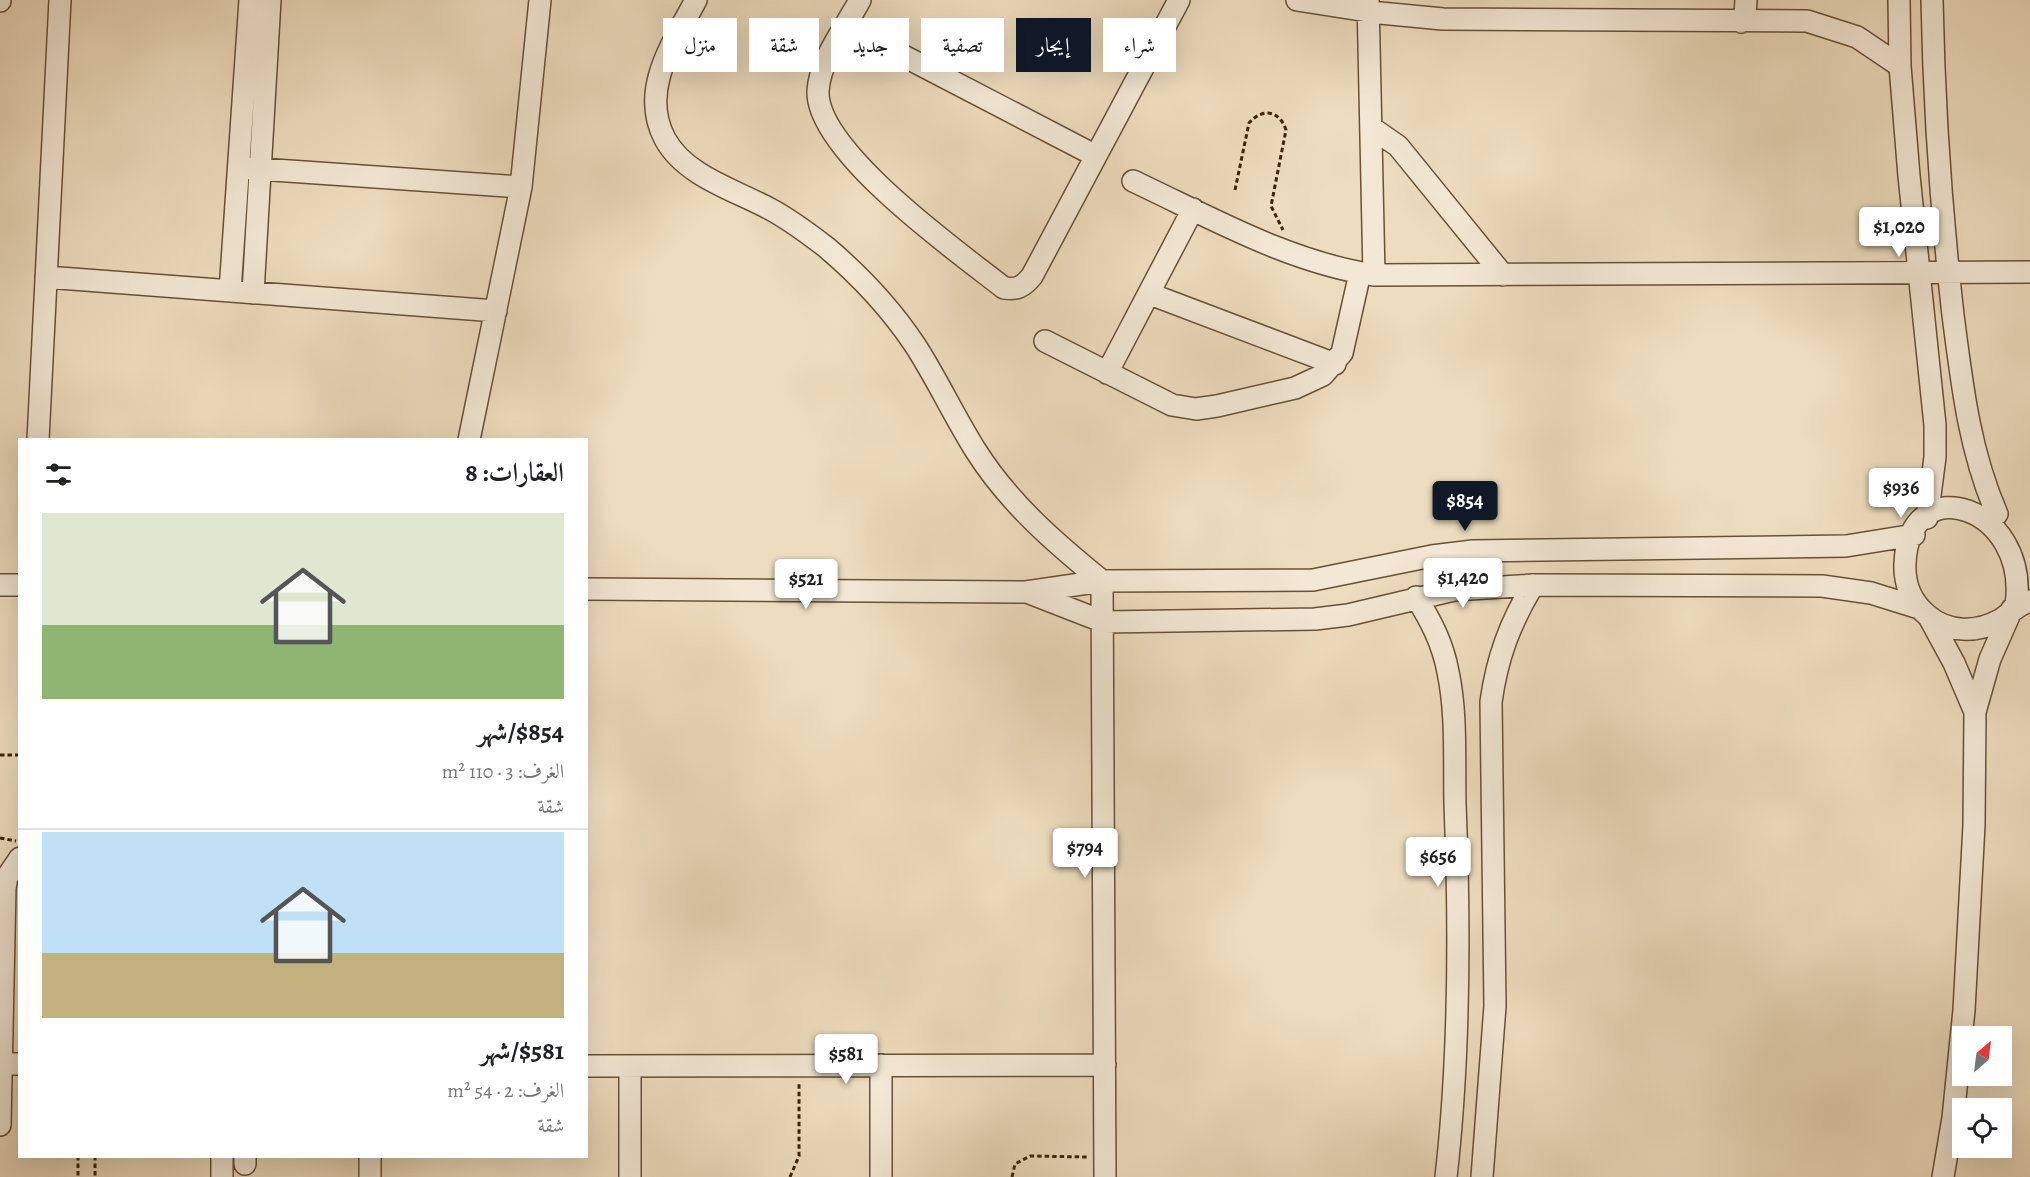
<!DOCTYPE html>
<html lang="ar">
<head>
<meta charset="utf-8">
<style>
	:root { --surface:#fff; --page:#f2f2f2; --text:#202124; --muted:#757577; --line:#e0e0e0; --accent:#111827 }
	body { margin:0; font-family:Alegreya,Amiri,serif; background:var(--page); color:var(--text); direction:rtl; height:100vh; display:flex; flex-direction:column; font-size:22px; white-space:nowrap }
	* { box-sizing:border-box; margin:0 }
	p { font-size:20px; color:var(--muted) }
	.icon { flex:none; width:33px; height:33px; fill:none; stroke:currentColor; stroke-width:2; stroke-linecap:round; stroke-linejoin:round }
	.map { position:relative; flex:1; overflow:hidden; direction:ltr }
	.panel { position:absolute; left:18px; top:438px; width:570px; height:720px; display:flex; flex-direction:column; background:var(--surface); border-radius:0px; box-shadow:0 6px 24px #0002; direction:rtl }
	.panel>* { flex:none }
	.banner { position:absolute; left:606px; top:18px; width:570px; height:54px; direction:rtl; display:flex; gap:12px }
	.needle { width:39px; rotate:28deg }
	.controls { position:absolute; left:1952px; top:1026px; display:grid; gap:12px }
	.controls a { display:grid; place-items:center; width:60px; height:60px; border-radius:0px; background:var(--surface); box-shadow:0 6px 24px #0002; font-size:30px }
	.price { position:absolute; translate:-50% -51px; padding:0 14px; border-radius:6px; background:#fff; color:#222; font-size:20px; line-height:39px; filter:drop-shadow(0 2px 3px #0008) }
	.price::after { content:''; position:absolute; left:50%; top:36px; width:18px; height:14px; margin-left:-9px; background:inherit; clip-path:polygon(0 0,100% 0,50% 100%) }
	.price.current { background:var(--accent); color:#fff }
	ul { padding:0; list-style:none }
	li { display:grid; align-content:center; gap:12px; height:318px; padding:0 24px }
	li+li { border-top:2px solid var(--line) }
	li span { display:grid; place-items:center; height:186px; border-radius:0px; color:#555 }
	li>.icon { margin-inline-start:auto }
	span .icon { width:108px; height:108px; fill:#fffc; stroke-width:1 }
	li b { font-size:26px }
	h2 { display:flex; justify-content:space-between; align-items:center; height:72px; padding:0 24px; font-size:26px }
	.pill { padding:0 21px; border-radius:0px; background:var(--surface); box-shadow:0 6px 24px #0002; font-size:21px; line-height:54px }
	.pill.current { background:var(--accent); color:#fff }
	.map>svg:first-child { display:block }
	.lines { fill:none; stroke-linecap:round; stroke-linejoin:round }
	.minor-casing { stroke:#685136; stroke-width:24 }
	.path { stroke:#3b2309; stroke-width:3; stroke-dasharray:4.5 3; stroke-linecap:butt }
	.minor { stroke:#f3e8d5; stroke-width:21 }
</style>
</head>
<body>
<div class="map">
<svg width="2030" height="1177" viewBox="0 0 2030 1177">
	<rect width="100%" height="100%" fill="#eddcbe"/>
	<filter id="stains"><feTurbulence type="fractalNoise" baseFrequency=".00333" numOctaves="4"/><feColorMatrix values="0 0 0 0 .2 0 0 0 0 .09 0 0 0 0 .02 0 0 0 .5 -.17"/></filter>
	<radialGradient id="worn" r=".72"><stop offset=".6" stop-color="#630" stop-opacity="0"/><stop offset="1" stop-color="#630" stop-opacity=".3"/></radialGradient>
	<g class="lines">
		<g class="minor-casing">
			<path id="minor" d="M696,0C673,43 639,90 665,139C685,176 735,190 770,209C789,219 809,234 826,247C859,275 891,309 915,345C937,379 954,416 976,451C1009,503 1055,543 1102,581L1105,1177
				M860,0C845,28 820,59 818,91C816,151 958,252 1004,288C1017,290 1023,287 1032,276L1179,0
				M1297,0L1380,13L1443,19L1807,21L1857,37L1900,66
				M1368,0L1374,275
				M1899,0L1900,66L1909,176L1935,425V457L1927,518
				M1932,0C1934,105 1941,210 1953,315C1962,384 1969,450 1997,514
				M0,1V0
				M1741,22L1745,16L1746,0
				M846,26L1096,156
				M1372,128L1398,146L1503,275
				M245,168L521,187
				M1133,181C1210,217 1288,262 1374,275L2030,272
				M46,277L496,311
				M230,291L250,0
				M253,293L270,0
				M1150,294L1335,364
				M1045,341L1172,405L1196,409L1217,406L1295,388L1323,375L1342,353L1360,273
				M1107,373L1193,209
				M38,440L60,0
				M469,440L521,187L540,0
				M0,585H20
				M586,589L1026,592L1102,581L1313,580L1432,556L1473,551L1846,546L1914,535
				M1027,592L1104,622L1315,619L1348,615L1454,590L1533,585L1822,586L1871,593L1919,608
				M1416,597C1431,621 1443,644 1448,672C1457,714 1454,760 1455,804C1460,927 1460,1054 1446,1177
				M2016,605C2030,507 1910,466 1905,563C1904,583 1911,602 1927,615C1948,633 1977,633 2000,620C2011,613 2017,605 2030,601
				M1929,617L1954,663L1975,712
				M1,1064H20
				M881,1065V1177
				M586,1066L1105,1065
				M0,1125L5,888L7,877L20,858
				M245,1156V1164
				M222,1177V1156
				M370,1177V1156
				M630,1177V1066
				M1482,1177L1495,1006L1491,702C1497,658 1510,623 1533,585
				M1943,1177L1953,1118L1964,1010L1974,825L1975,712L1990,659L2012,609"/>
		</g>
		<path class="path" d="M1235,190L1249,123C1263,107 1280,111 1286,130L1271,206L1283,230
			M0,755H20
			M0,838L16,841
			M78,1156V1177
			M95,1156V1177
			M790,1177L799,1156V1082
			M1012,1177L1015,1164L1030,1156L1088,1157"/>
		<use href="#minor" class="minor"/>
	</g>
	<rect width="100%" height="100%" filter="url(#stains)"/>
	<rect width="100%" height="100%" fill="url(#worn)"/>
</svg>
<div class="controls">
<a><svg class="needle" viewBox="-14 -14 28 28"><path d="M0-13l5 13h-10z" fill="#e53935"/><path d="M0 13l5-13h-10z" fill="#757577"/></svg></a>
<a><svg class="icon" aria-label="locate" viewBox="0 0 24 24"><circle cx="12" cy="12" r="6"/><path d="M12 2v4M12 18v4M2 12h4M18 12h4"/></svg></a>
</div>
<b class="price" style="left:1899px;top:258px">$1,020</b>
<b class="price" style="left:1901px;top:519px">$936</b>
<b class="price current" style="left:1465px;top:532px">$854</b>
<b class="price" style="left:1463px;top:609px">$1,420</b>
<b class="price" style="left:806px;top:610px">$521</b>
<b class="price" style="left:1085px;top:879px">$794</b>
<b class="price" style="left:1438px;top:888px">$656</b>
<b class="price" style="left:846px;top:1085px">$581</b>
<div class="banner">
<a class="pill">شراء</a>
<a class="pill current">إيجار</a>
<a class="pill">تصفية</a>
<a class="pill">جديد</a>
<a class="pill">شقة</a>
<a class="pill">منزل</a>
</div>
<section class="panel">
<h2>العقارات: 8<svg class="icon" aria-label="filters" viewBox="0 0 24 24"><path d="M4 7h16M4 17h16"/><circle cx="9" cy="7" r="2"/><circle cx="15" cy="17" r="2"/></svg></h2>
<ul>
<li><span style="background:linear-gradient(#dfe7d0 60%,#8fb573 0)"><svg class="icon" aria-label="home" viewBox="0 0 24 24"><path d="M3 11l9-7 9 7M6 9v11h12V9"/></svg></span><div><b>$854/شهر</b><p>الغرف: 3 · 110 m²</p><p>شقة</p></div></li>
<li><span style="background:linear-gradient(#bfe0f5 65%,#c2b280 0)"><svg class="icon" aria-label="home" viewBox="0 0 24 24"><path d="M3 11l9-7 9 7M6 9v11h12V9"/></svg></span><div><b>$581/شهر</b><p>الغرف: 2 · 54 m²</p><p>شقة</p></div></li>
</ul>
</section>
</div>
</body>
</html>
